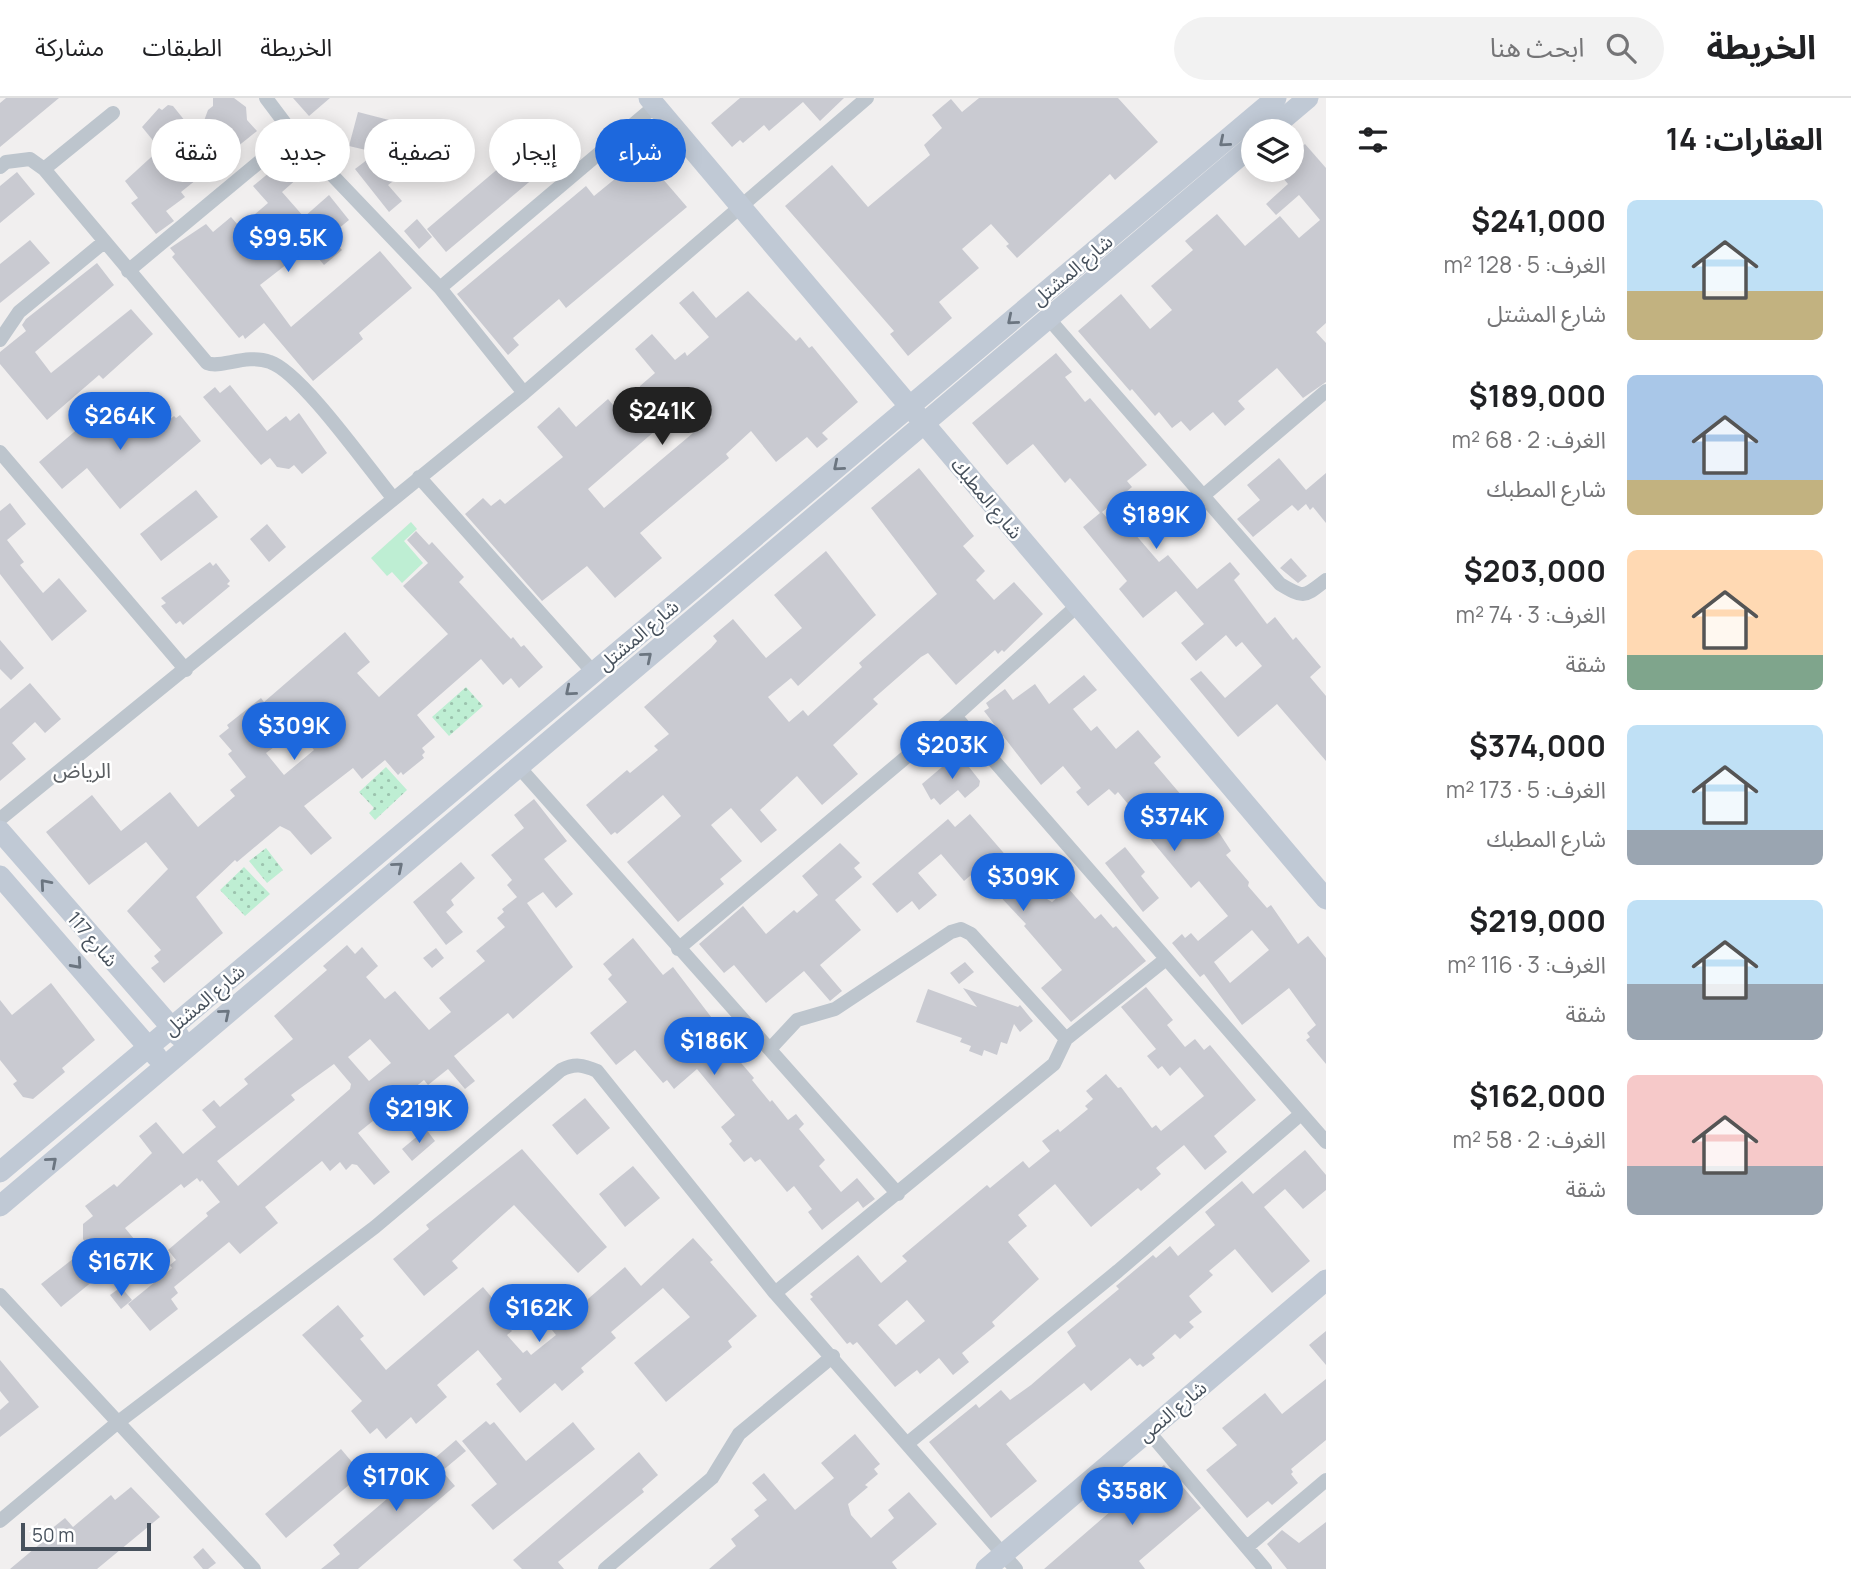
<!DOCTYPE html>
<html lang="ar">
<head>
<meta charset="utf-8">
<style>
	:root { --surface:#fff; --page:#f2f2f2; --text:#202124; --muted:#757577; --line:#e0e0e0; --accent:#1d68dd }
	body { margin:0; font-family:Manrope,"Noto Sans Arabic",sans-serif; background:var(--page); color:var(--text); direction:rtl; height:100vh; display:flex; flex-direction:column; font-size:26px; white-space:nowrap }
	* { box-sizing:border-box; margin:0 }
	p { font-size:23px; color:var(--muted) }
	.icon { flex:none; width:38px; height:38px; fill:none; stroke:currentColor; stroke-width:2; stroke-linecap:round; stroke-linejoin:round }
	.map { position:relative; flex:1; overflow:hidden; direction:ltr }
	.details { display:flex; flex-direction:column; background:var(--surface); width:525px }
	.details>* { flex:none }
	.banner { position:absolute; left:21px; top:21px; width:665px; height:63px; direction:rtl; display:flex; gap:14px }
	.tools { position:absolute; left:1241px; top:21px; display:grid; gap:14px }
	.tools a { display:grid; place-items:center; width:63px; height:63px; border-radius:50%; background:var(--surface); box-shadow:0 4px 18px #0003; font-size:35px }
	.scale { position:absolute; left:21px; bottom:18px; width:130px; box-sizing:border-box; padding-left:7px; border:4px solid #47515c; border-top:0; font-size:19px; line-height:24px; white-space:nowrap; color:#47515c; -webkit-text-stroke:5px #fff; paint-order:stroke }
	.price { position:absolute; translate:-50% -60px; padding:0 16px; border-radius:24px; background:var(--accent); color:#fff; font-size:23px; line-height:46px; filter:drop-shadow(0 2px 4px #0008) }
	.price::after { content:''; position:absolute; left:50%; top:42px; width:21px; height:16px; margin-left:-10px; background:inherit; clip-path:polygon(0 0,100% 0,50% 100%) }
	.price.current { background:#222; color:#fff }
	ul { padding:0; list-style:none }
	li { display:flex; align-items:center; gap:21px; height:175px; padding:0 28px }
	li span { display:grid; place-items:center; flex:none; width:196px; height:140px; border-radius:10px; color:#555 }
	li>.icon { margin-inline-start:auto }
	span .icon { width:84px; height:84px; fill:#fffc; stroke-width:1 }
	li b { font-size:30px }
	h2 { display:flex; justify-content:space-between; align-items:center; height:84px; padding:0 28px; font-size:30px }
	.pill { padding:0 24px; border-radius:32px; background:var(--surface); box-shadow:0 4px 18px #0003; font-size:24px; line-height:63px }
	.pill.current { background:var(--accent); color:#fff }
	header { display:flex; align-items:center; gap:42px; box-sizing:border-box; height:98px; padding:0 35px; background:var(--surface); border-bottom:2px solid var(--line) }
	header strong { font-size:33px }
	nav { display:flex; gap:38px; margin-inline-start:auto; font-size:24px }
	.search { width:490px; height:63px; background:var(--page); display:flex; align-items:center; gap:18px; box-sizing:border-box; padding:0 24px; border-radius:38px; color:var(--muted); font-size:26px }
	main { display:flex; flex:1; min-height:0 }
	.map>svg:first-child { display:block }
	.grass { fill:url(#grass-dots) }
	.garden { fill:#beeed3 }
	.building { fill:#c9cad1; fill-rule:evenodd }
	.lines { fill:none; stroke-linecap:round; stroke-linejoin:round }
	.street { stroke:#bdc5cd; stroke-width:14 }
	.secondary { stroke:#c0c9d5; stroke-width:21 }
	.oneway { stroke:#6b7580 }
	.labels { text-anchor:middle; stroke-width:5; stroke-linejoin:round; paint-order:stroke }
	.street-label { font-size:19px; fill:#47515c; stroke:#fff }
	.neighbourhood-label { font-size:21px; fill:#5b5f63; stroke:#fff }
</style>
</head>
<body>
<header>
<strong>الخريطة</strong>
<div class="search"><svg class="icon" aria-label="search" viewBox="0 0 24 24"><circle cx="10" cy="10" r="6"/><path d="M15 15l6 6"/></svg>ابحث هنا</div>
<nav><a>الخريطة</a><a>الطبقات</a><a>مشاركة</a></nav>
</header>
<main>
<section class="details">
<h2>العقارات: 14<svg class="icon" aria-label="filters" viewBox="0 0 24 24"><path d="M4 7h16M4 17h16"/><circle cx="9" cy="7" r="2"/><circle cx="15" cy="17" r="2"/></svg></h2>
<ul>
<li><span style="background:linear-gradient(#bfe0f5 65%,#c2b280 0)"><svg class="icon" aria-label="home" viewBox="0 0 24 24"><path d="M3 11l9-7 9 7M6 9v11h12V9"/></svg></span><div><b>$241,000</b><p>الغرف: 5 · 128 m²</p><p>شارع المشتل</p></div></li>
<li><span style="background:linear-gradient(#a9c7e8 75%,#c2b280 0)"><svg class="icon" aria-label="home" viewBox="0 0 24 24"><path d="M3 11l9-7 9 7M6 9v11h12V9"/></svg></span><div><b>$189,000</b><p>الغرف: 2 · 68 m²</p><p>شارع المطبك</p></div></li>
<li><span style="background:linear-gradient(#ffd9b3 75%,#7fa58c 0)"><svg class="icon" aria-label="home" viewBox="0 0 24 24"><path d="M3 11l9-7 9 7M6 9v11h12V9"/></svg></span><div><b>$203,000</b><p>الغرف: 3 · 74 m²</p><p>شقة</p></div></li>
<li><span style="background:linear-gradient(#bfe0f5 75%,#9aa5b1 0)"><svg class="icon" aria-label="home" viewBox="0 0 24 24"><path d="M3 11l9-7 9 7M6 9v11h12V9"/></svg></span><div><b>$374,000</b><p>الغرف: 5 · 173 m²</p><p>شارع المطبك</p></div></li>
<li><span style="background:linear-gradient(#bfe0f5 60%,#9aa5b1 0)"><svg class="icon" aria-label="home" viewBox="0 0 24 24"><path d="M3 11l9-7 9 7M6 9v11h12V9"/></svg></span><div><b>$219,000</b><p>الغرف: 3 · 116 m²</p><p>شقة</p></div></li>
<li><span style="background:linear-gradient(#f6c9c9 65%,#9aa5b1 0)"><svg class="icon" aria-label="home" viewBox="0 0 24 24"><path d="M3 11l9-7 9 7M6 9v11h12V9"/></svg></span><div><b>$162,000</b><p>الغرف: 2 · 58 m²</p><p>شقة</p></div></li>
</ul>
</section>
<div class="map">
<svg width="1326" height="1471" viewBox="0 0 1326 1471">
	<defs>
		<pattern id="grass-dots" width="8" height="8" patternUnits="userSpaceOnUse" patternTransform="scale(1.75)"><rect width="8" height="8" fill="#beeed3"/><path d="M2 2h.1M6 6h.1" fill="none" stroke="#9cc3ae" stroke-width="1.8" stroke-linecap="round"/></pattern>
	</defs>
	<rect width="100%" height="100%" fill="#f1efef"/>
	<path class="grass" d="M466,589L483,608L449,638L432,619Z
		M386,669L407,692L375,722L369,715L374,710L359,694Z
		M266,750L283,772L267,785L249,763Z
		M244,769L270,796L245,818L220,792Z"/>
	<path class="garden" d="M411,424L417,431L404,443L423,465L402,485L392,474L387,478L371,460Z"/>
	<path class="building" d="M6,0H59L0,49V5Z
		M213,0H234L246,9L247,22L257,33L181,94L185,99L166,113L174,123L156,136L131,105L138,100L125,83L160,51L142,29L159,10L162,12L168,7L173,8L198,39L208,12L213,8Z
		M293,0H330L309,18Z
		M740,0H844L820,23L803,4L769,33L764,27L743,45L740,42L732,49L711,25Z
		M979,0H1118L1158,44L1115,82L1110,76L1017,160L1006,148L1009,146L991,126L962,151L979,170L939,204L952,220L908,258L890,236L894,233L785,108L832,67L868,109L930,57L924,47L942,30L932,17L951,1L962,14Z
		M358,14L389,22L383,56L349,48Z
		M552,25L572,48L446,154L427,131Z
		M1305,46L1326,70V225L1316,234L1326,245V284L1303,300L1277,270L1238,303L1245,311L1225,328L1213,314L1190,333L1181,323L1172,330L1159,314L1155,318L1132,291L1130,293L1078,233L1121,196L1150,231L1172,212L1151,188L1193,152L1185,143L1217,116L1245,148L1280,118L1299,140L1320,122L1299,97L1276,117L1266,106L1288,86L1276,72H1292V57Z
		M293,55L307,72L282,94L304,119L329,97L349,122L338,131L342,136L334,143L342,152L324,167L309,149L260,187L291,229L380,153L412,190L359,235L363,241L313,283L264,225L245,241L243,237L239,240L172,159L175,156L170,150L206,126L213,134L231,119L238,127L245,120L247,123L268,105L253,88Z
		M376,55L396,81L388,87L402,103L389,114L355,71Z
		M643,58L687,109L566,210L559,201L513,240L519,247L508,257L457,196L586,88L594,98Z
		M17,74L35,96L0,125V88Z
		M417,121L432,139L419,151L404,133Z
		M30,142L50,165L0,205V166Z
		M97,165L114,187L35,254L51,275L131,211L153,236L103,281L99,277L47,322L0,266V254L26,233L22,227L26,221Z
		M693,193L716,220L748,193L796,243L800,239L809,250L812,248L858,304L822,335L828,341L817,350L807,339L776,364L751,333L726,356L729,360L640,435L662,460L615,500L587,468L542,503L465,416L483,400L491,408L500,401L505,406L563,359L537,329L559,309L576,329L608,301L624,320L645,302L639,295L640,288L655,275L635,251L652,236L675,262L685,254L687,258L709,239L679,205ZM694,299L712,319L604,410L588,391Z
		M1056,255L1072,274L1065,279L1085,304L1090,300L1147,367L1127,383L1132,389L1102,414L1120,435L1128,428L1159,464L1168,457L1197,491L1230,464L1240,476L1234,482L1267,526L1275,519L1293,542L1296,539L1321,569L1310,579L1326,598V663L1277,606L1238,639L1190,581L1201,573L1225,600L1262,568L1242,544L1236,549L1226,537L1196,563L1181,545L1204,526L1176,493L1143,520L1119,491L1127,483L1083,429L1100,415L1070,380L1065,385L1033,346L1007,367L972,325Z
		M230,287L267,333L286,318L290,323L299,315L327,355L302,376L294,367L289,371L277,369L270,360L261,367L203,299L215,289L220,295Z
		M115,299L149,338L174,318L176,320L180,317L201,343L120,411L87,370L62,391L39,364Z
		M1279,360L1306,392L1326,375V425L1313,409L1310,412L1306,406L1298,413L1292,407L1253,439L1237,421L1260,402L1247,387Z
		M919,370L974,438L963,448L985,473L976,482L994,502L1014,484L1043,516L1004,554L1002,552L998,556L995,552L956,587L928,555L921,559L873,601L878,606L833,647L858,676L822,707L797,678L760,712L777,732L761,745L731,710L711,727L742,763L720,781L724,786L678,824L627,764L681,718L663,697L617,736L615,734L611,737L586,707L627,672L630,675L658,652L654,648L669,636L644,609L711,550L717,543L713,538L733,521L766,560L802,530L774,497L826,453L876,517L798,588L791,580L768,599L789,624L803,612L808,618L862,569L859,565L937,496L871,410Z
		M196,392L218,419L161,463L140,436Z
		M10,405L26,426L7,442L24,464L20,467L43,495L59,480L87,513L52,543L0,476V413Z
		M1184,411L1196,426L1181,438L1169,423Z
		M267,426L286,449L269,464L250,441Z
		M416,433L429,447L432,444L464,479L459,484L511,541L513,539L521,549L524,547L543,569L519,590L511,580L503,587L481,561L417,617L435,639L422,650L425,654L422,657L424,660L403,677L401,674L398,677L385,662L362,681L353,670L304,708L332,740L311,757L290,733L280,728L237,764L235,762L196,799L223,835L164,885L151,870L159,864L154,858L161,852L127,813L168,771L146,744L89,787L46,734L92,697L121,733L170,694L198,729L235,698L230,692L246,679L228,656L232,653L219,638L229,630L227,627L261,600L264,604L345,534L370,564L357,575L379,599L448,536L403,488L428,465L407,442ZM297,632L314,652L284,677L266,655Z
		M1291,460L1307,478L1298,485L1280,470Z
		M210,464L213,468L216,465L230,483L227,486L230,488L183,527L180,523L176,526L161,508L166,505L161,500Z
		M0,542L24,570L11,582L0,571Z
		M1084,577L1097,592L1073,611L1091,633L1097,628L1116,651L1138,632L1161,659L1154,665L1199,718L1203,715L1220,736L1231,753L1226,757L1249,784L1248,788L1267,810L1271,807L1298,846L1308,838L1326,860V966L1306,942L1310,939L1307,935L1316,927L1289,890L1242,927L1204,876L1200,879L1172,845L1182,836L1185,840L1191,835L1198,843L1228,818L1199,783L1191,790L1133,720L1137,717L1118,694L1115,697L1109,691L1088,708L1076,694L1081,690L1063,668L1041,687L984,613L989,610L986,605L1005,591L1013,602L1035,586L1049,606ZM1252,832L1269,852L1230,885L1214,864Z
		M30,585L61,621L45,635L35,624L12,645L26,661L0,683V611Z
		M955,658L958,661L961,659L969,669L980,683L979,688L965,700L958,692L940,707L934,700L931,702L922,686Z
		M534,701L567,743L544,761L573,796L556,810L543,794L527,805L573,869L513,921L508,915L454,958L475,983L465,991L448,971L428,987L424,982L358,1035L390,1074L374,1087L357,1067L352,1066L346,1072L340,1064L330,1073L322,1063L265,1109L278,1125L240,1156L229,1144L174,1189L178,1195L171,1201L178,1211L150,1233L128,1206L172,1170L170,1167L176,1162L168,1152L208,1118L206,1115L220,1104L202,1082L200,1084L197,1080L184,1090L181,1086L125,1130L139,1147L116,1166L108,1157L86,1175L93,1183L61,1209L41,1186L88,1149L83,1141V1126L93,1118L85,1108L114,1086L117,1089L152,1055L139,1038L156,1024L183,1056L216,1029L202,1012L214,1002L220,1009L248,986L244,981L293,941L274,918L327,872L323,868L347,847L355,856L362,849L378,868L366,879L385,901L395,893L429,932L451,914L439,900L485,863L476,853L505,829L497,820L504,814L502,811L517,799L507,787L512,782L491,757L524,730L514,717ZM370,941L391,965L369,983L348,959ZM334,966L351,986L350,991L238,1088L217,1063L295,1002L291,997Z
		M970,716L1015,768L1018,766L1047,801L1052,804L1068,790L1095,821L1101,816L1113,830L1116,828L1146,863L1071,924L1041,890L1062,872L1024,828L1026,826L976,773L964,783L941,756L918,775L937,797L919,812L912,803L897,815L872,786L948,721L955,729Z
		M840,745L860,765L854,770L862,779L835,802L861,832L820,867L842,893L830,903L804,873L766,905L734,867L724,875L699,846L743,808L766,836L794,812L797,815L818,797L802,778Z
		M1125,749L1145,774L1141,778L1159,800L1143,814L1105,765Z
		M461,764L475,780L451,802L454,807L446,814L463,834L446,847L413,804Z
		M633,840L663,877L673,869L734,949L730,952L754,980L752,982L770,1004L772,1002L788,1022L796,1016L804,1026L799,1031L825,1062L819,1068L841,1094L857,1080L875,1101L863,1110L858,1103L822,1132L808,1114L812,1111L794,1088L787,1094L760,1061L755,1064L751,1059L744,1064L729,1046L732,1043L721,1029L735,1017L697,971L674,991L667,982L663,985L635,952L616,967L590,935L627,904L608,881L612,877L603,866Z
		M436,850L444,860L432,870L423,860Z
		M965,864L974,874L959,886L950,875Z
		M51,885L95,942L62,970L65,974L33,1001L23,999L13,986L17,983L0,962V902L12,917Z
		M1146,889L1173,922L1167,927L1185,949L1195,941L1204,952L1210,947L1256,1002L1214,1038L1227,1054L1205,1072L1184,1047L1156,1070L1161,1076L1141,1093L1138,1090L1091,1129L1055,1086L1018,1117L1027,1128L1008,1144L1039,1181L992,1224L995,1228L962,1255L969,1264L953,1277L939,1260L920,1276L917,1272L895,1289L857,1244L853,1247L850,1244L847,1246L810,1201L813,1199L810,1196L858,1157L881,1185L907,1163L902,1158L987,1087L990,1090L1023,1063L1029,1070L1050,1053L1042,1043L1058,1031L1060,1034L1088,1011L1085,1008L1093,1001L1086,993L1106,976L1118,990L1121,989L1152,1030L1156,1027L1161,1033L1204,998L1180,969L1170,978L1162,968L1158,971L1147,958L1156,951L1121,909ZM907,1202L925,1223L896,1247L878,1227Z
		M963,890L1018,909L1020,907L1033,923L1020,934L1014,926L1007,946L1001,944L997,957L984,952L982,958L969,953L971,948L960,944L962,940L916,924L928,891L977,909Z
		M585,1000L610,1030L577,1057L552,1027Z
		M426,1031L435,1043L412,1063L402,1051Z
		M522,1051L607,1149L578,1175L514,1107L452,1163L458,1170L424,1198L393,1161L429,1131L426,1127Z
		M1305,1052L1326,1077V1092L1303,1111L1285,1091L1264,1109L1310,1163L1272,1195L1235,1151L1209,1173L1213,1177L1189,1198L1202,1214L1189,1224L1194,1229L1180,1241L1175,1236L1152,1256L1155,1260L1143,1269L1140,1266L1137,1268L1130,1260L1091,1293L1084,1285L1006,1346L1037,1383L991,1420L929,1344L976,1306L979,1310L1001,1292L1010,1302L1031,1287L1076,1248L1067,1234L1119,1191L1116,1188L1153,1157L1156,1160L1170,1148L1178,1158L1215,1127L1205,1114L1242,1083L1253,1096Z
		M633,1068L660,1100L625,1129L599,1096Z
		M693,1140L713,1162L710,1164L757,1218L728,1243L732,1249L666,1304L634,1265L690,1219L663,1190L611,1234L616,1240L581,1270L584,1274L562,1293L555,1285L520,1315L496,1286L502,1281L478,1252L437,1287L447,1299L416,1326L411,1319L386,1341L377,1330L370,1336L351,1313L362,1303L302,1237L338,1207L364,1238L360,1241L386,1272L483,1189L509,1220L504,1224L512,1233L507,1237L523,1255L527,1252L531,1257L556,1237L552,1232L625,1169L641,1188Z
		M121,1189L132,1202L121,1211L110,1197Z
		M1326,1233V1267L1309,1247Z
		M0,1262L39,1309L0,1339V1312L9,1304L0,1293Z
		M1326,1281V1342L1291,1371L1293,1374L1291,1376L1298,1385L1272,1407L1268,1403L1247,1420L1206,1372L1237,1347L1222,1330L1265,1295L1282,1316Z
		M486,1323L490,1327L494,1324L526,1363L573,1324L595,1351L493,1432L471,1407L497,1386L462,1343Z
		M855,1336L880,1366L874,1371L878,1376L865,1387L868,1389L848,1406L851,1417L871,1440L894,1420L888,1412L909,1394L937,1426L892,1464L897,1471H709L736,1448L731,1441L759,1418L754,1412L767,1402L752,1385L764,1375L795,1412L834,1380L821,1365Z
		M456,1342L466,1353L442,1373L455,1388L358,1471H321L340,1456L333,1447Z
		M341,1351L362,1376L286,1440L265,1416Z
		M639,1354L658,1377L642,1391L644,1394L558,1464L564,1471H522L513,1462Z
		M1164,1367L1201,1410L1139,1463L1145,1471H1044Z
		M131,1389L160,1419L97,1471H10L53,1435L50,1432L65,1420L73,1429L111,1397L115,1402Z
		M1326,1424V1471H1287L1267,1446L1282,1432L1299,1445Z
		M203,1450L216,1465L208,1471H203L193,1459Z"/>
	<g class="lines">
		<path class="street" d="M266,0L293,36L440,190L524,295
			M0,69L6,64L30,61L44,71L207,265C221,271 246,255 270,264C301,274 369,371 393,400
			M44,71L113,15
			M128,173L293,36
			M440,190L655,8
			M1048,220L1280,486C1305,501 1304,499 1326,482
			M0,242L19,214L104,144
			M0,354L186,572
			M419,379L593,574
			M1203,398L1326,293
			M955,618L1326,1044
			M518,668L898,1096
			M0,721L524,295L867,0
			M678,851L955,618L1078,507
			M770,951L797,922L835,911L951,834L961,831L971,836L1066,941
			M775,1195L1054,966L1066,941L1166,861
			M0,1197L254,1471
			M1148,1333L1265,1471
			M908,1345L1118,1173L1301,1016
			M0,1423L117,1325L375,1129L561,972C575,965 583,967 597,973L775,1195L1016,1471
			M1247,1449L1326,1382
			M605,1471L712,1380L739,1336L833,1258"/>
		<path class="secondary" d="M649,0L1326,801
			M1269,33L1308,0
			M0,733L179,938
			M0,778L157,959
			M0,1074L1276,0
			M0,1108L1253,47
			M986,1471L1326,1182"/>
	</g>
	<defs><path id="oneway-chevron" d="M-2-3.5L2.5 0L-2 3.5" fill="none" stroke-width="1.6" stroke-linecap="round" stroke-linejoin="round" transform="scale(1.75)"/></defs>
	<g class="oneway">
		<use href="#oneway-chevron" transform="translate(1224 44) rotate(140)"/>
		<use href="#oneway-chevron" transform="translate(1012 222) rotate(140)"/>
		<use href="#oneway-chevron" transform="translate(838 368) rotate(140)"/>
		<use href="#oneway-chevron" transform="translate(647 559) rotate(-40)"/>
		<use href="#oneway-chevron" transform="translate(570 593) rotate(140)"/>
		<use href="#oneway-chevron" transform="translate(398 769) rotate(-40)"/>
		<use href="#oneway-chevron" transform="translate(45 786) rotate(-131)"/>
		<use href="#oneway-chevron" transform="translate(77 866) rotate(48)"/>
		<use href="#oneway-chevron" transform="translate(225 916) rotate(-40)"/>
		<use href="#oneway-chevron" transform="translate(52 1064) rotate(-41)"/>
	</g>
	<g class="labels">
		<g class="street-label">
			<text transform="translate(1072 172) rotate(-40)" y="7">شارع المشتل</text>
			<text transform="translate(987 400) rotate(50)" y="7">شارع المطبك</text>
			<text transform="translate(638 537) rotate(-40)" y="7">شارع المشتل</text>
			<text transform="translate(93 841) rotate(49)" y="7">شارع 117</text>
			<text transform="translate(204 902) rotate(-40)" y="7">شارع المشتل</text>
			<text transform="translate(1172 1313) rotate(-40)" y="7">شارع النص</text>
		</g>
		<g class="neighbourhood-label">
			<text x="82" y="680">الرياض</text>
		</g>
	</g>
</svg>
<div class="tools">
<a><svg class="icon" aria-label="layers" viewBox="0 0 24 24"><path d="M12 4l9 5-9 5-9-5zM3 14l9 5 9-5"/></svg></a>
</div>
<div class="scale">50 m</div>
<b class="price" style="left:288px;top:176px">$99.5K</b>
<b class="price current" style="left:662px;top:349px">$241K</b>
<b class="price" style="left:120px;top:354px">$264K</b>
<b class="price" style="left:1156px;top:453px">$189K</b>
<b class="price" style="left:294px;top:664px">$309K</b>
<b class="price" style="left:952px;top:683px">$203K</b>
<b class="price" style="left:1174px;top:755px">$374K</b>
<b class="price" style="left:1023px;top:815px">$309K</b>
<b class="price" style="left:714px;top:979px">$186K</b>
<b class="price" style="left:419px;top:1047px">$219K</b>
<b class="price" style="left:121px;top:1200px">$167K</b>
<b class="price" style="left:539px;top:1246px">$162K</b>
<b class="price" style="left:396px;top:1415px">$170K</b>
<b class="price" style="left:1132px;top:1429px">$358K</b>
<div class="banner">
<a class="pill current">شراء</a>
<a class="pill">إيجار</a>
<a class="pill">تصفية</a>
<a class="pill">جديد</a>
<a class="pill">شقة</a>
</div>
</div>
</main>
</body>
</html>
